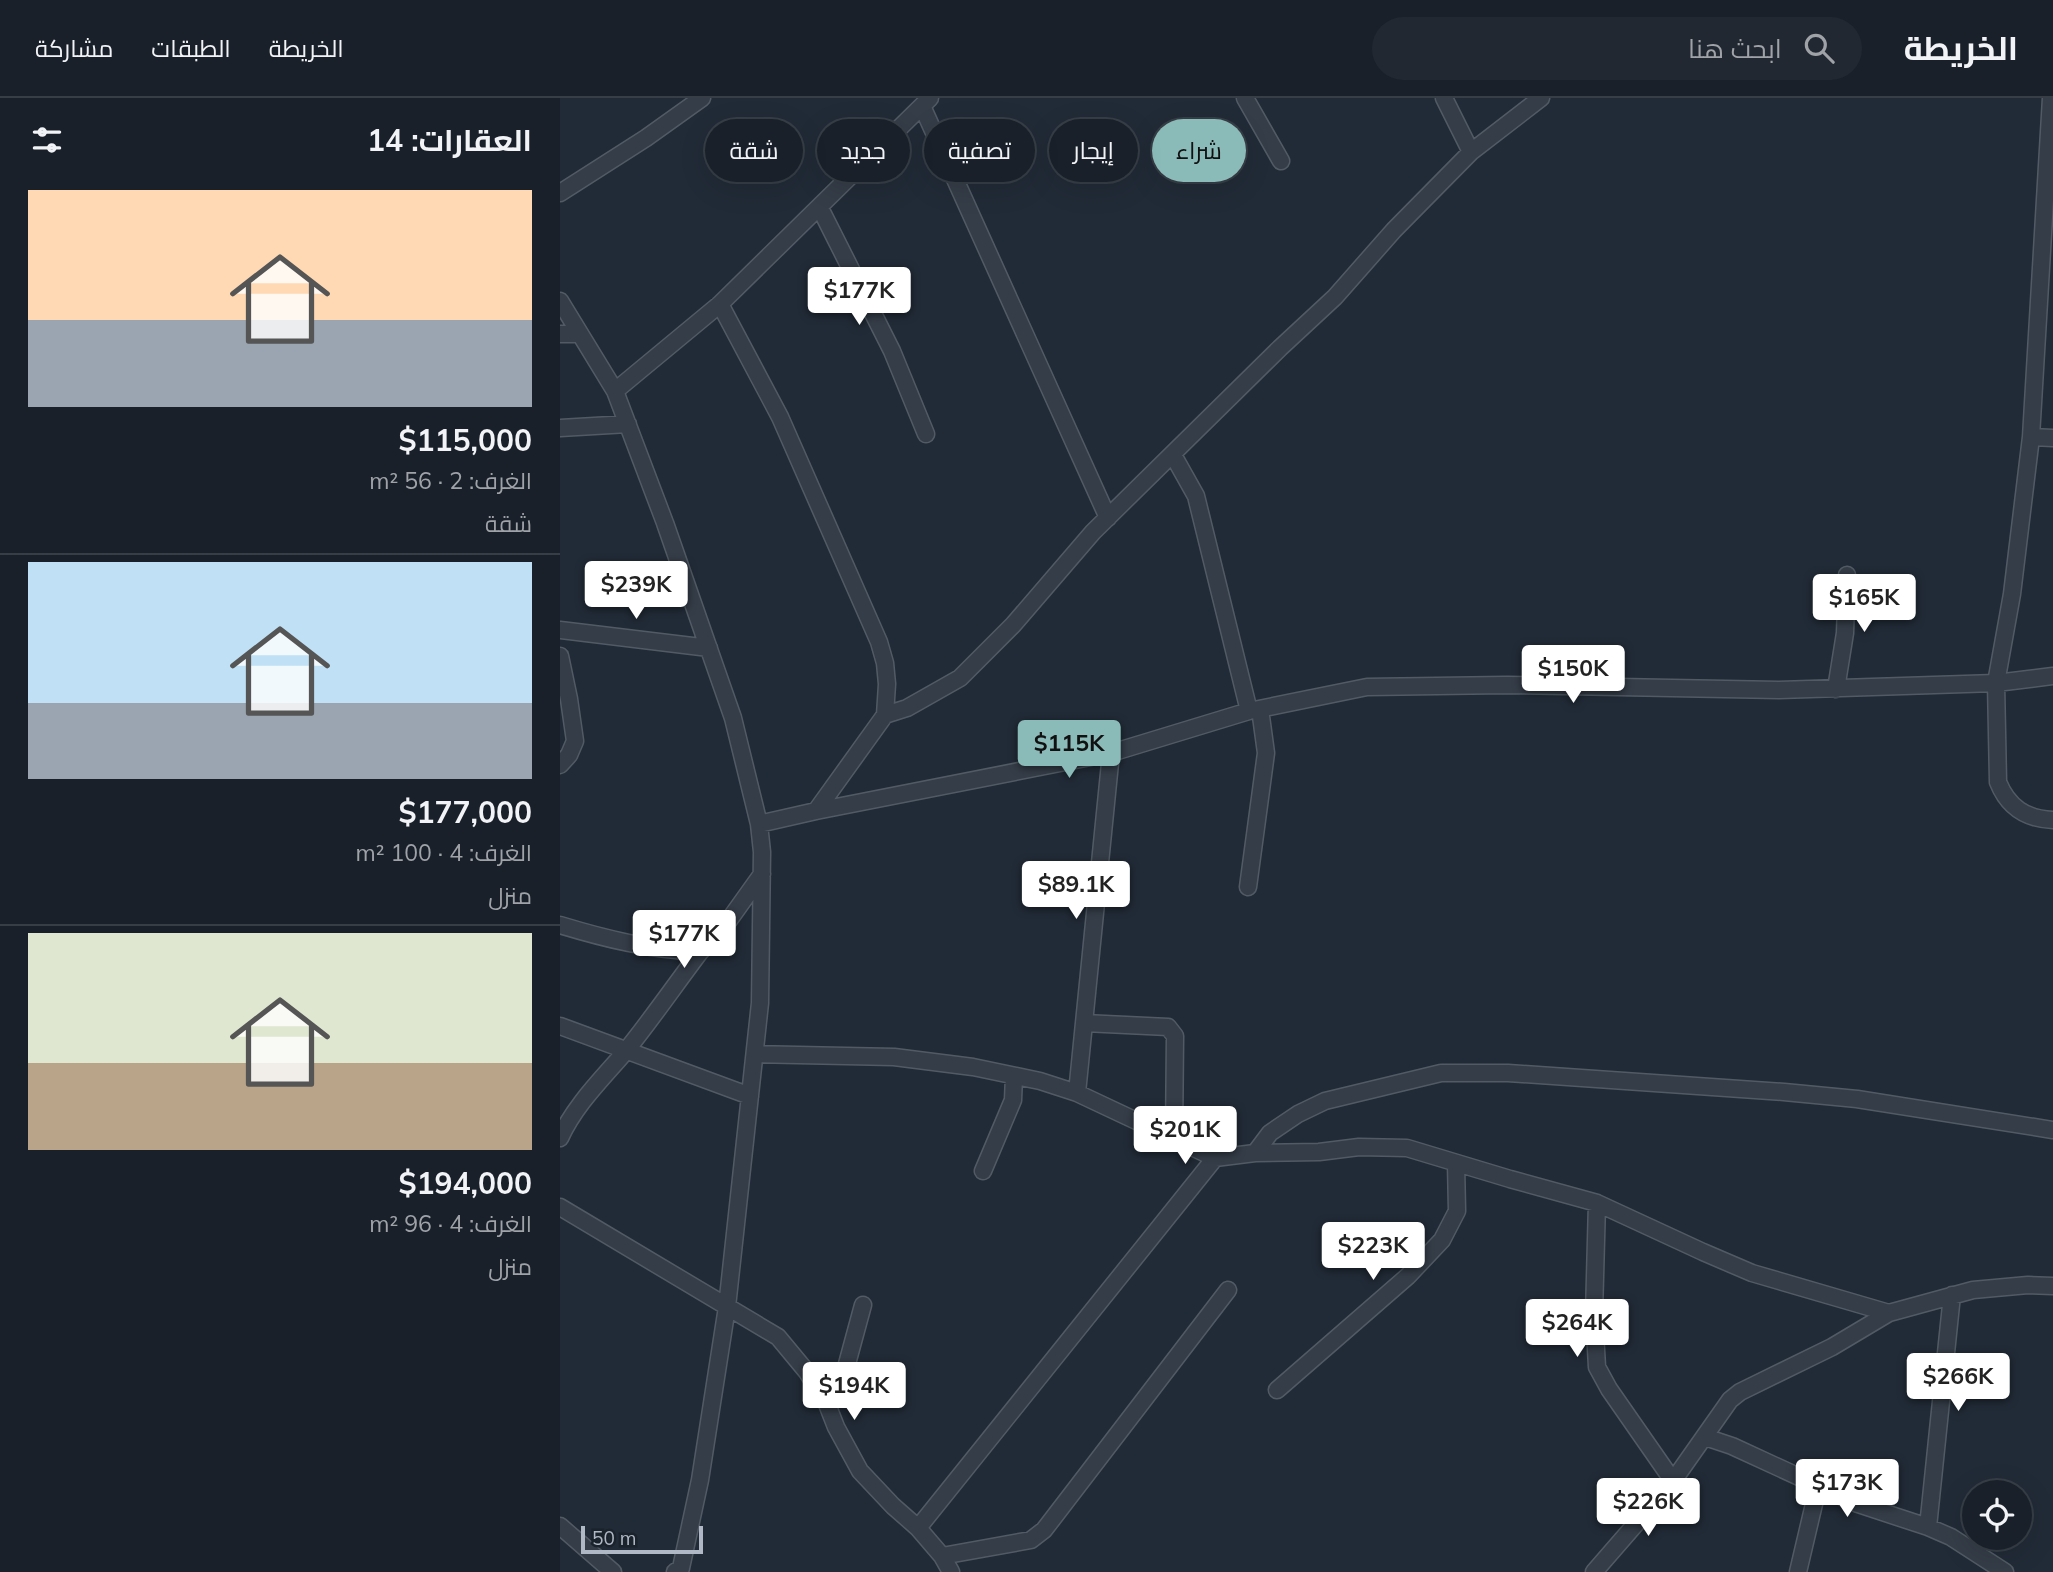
<!DOCTYPE html>
<html lang="ar">
<head>
<meta charset="utf-8">
<style>
	:root { --surface:#192029; --page:#222831; --text:#f1f3f6; --muted:#9fa3a8; --line:#373e46; --accent:#8bbbb9 }
	body { margin:0; font-family:Mulish,Cairo,sans-serif; background:var(--page); color:var(--text); direction:rtl; height:100vh; display:flex; flex-direction:column; font-size:26px; white-space:nowrap }
	* { box-sizing:border-box; margin:0 }
	p { font-size:23px; color:var(--muted) }
	.icon { flex:none; width:38px; height:38px; fill:none; stroke:currentColor; stroke-width:2; stroke-linecap:round; stroke-linejoin:round }
	.map { position:relative; flex:1; overflow:hidden; direction:ltr }
	.sheet { display:flex; flex-direction:column; background:var(--surface); width:560px }
	.sheet>* { flex:none }
	.banner { position:absolute; left:21px; top:21px; width:665px; height:63px; direction:rtl; display:flex; gap:14px }
	.fabs { position:absolute; left:1402px; top:1382px; display:grid; gap:14px }
	.fabs a { display:grid; place-items:center; width:70px; height:70px; border-radius:50%; background:var(--surface); box-shadow:0 7px 28px #0002,0 0 0 2px var(--line); font-size:35px }
	.scale { position:absolute; left:21px; bottom:18px; width:122px; box-sizing:border-box; padding-left:7px; border:4px solid #afb8c4; border-top:0; font-size:19px; line-height:24px; white-space:nowrap; color:#afb8c4; -webkit-text-stroke:5px #1a222c; paint-order:stroke }
	.price { position:absolute; translate:-50% -60px; padding:0 16px; border-radius:7px; background:#fff; color:#222; font-size:23px; line-height:46px; filter:drop-shadow(0 2px 4px #0008) }
	.price::after { content:''; position:absolute; left:50%; top:42px; width:21px; height:16px; margin-left:-10px; background:inherit; clip-path:polygon(0 0,100% 0,50% 100%) }
	.price.on { background:var(--accent); color:#111 }
	ul { padding:0; list-style:none }
	li { display:grid; align-content:center; gap:14px; height:371px; padding:0 28px }
	li+li { border-top:2px solid var(--line) }
	li span { display:grid; place-items:center; height:217px; border-radius:0px; color:#555 }
	li>.icon { margin-inline-start:auto }
	span .icon { width:126px; height:126px; fill:#fffc; stroke-width:1 }
	li b { font-size:30px }
	h2 { display:flex; justify-content:space-between; align-items:center; height:84px; padding:0 28px; font-size:30px }
	.chip { padding:0 24px; border-radius:32px; background:var(--surface); box-shadow:0 7px 28px #0002,0 0 0 2px var(--line); font-size:24px; line-height:63px }
	.chip.on { background:var(--accent); color:#111 }
	header { display:flex; align-items:center; gap:42px; box-sizing:border-box; height:98px; padding:0 35px; background:var(--surface); border-bottom:2px solid var(--line) }
	header strong { font-size:33px }
	nav { display:flex; gap:38px; margin-inline-start:auto; font-size:24px }
	.search { width:490px; height:63px; background:var(--page); display:flex; align-items:center; gap:18px; box-sizing:border-box; padding:0 24px; border-radius:38px; color:var(--muted); font-size:26px }
	main { display:flex; flex:1; min-height:0 }
	.map>svg:first-child { display:block }
	.lines { fill:none; stroke-linecap:round; stroke-linejoin:round }
	.minor-casing { stroke:#525b65; stroke-width:19 }
	.minor { stroke:#353d48; stroke-width:16 }
</style>
</head>
<body>
<header>
<strong>الخريطة</strong>
<div class="search"><svg class="icon" aria-label="search" viewBox="0 0 24 24"><circle cx="10" cy="10" r="6"/><path d="M15 15l6 6"/></svg>ابحث هنا</div>
<nav><a>الخريطة</a><a>الطبقات</a><a>مشاركة</a></nav>
</header>
<main>
<div class="map">
<svg width="1493" height="1474" viewBox="0 0 1493 1474">
	<rect width="100%" height="100%" fill="#212b37"/>
	<g class="lines">
		<g class="minor-casing">
			<path id="minor" d="M685,0L721,63
				M884,0L911,54
				M1491,0L1471,339L1452,496L1436,585L1438,684C1448,709 1466,721 1493,722
				M362,8L548,420
				M0,95L86,40L142,0
				M260,110L332,253L366,336
				M0,203L55,293L105,425L173,620L199,726L202,754L200,905L167,1209L140,1382L121,1470L115,1474
				M160,206L220,319L319,544L325,565L327,586L325,617L256,713
				M0,236H19
				M55,293L160,206L370,0
				M0,330L68,326
				M1471,339L1493,340
				M613,357L636,398L689,613
				M0,532L149,550
				M0,558L9,601L15,643L9,657L0,667
				M1276,591L1285,535L1287,477
				M325,617L347,610L400,580L453,527L533,434L720,250L775,199L834,132L911,54L981,0
				M199,726L256,713L551,655L689,613L807,589L946,587L1219,592L1436,585L1493,578
				M688,789L706,655L700,611
				M0,827C46,841 91,852 140,854L167,825L202,776
				M524,925L608,929L615,938L614,1041
				M0,928L190,998
				M196,956L334,959L413,969L480,983L517,995L655,1060L358,1430
				M517,995L551,655
				M0,1040C15,1007 41,982 65,954C91,922 115,887 140,854
				M695,1055L710,1035L738,1016L765,1003L881,975H948L1224,994L1297,1001L1493,1032
				M655,1060L695,1055L759,1054L799,1049L847,1050L950,1081L1037,1105L1143,1154L1192,1175L1329,1215L1413,1192L1468,1187L1493,1188
				M423,1073L453,1002L454,978
				M1037,1105L1034,1216L1037,1269L1049,1291L1113,1383
				M0,1109L218,1239L247,1274L267,1306L276,1329L300,1373L333,1408L358,1430L382,1458L391,1474
				M717,1292L848,1178L882,1142L897,1113L896,1065
				M267,1306L284,1277L303,1207
				M1145,1339L1172,1348L1298,1406L1368,1429L1391,1439L1445,1474
				M0,1428L53,1474
				M1368,1429L1392,1197
				M382,1458L471,1442L484,1432L668,1192
				M1034,1474L1113,1383L1170,1302L1180,1294L1272,1249L1329,1215
				M1238,1474L1258,1389"/>
		</g>
		<use href="#minor" class="minor"/>
	</g>
</svg>
<div class="fabs">
<a><svg class="icon" aria-label="locate" viewBox="0 0 24 24"><circle cx="12" cy="12" r="6"/><path d="M12 2v4M12 18v4M2 12h4M18 12h4"/></svg></a>
</div>
<div class="scale">50 m</div>
<b class="price" style="left:299px;top:229px">$177K</b>
<b class="price" style="left:76px;top:523px">$239K</b>
<b class="price" style="left:1304px;top:536px">$165K</b>
<b class="price" style="left:1013px;top:607px">$150K</b>
<b class="price on" style="left:509px;top:682px">$115K</b>
<b class="price" style="left:516px;top:823px">$89.1K</b>
<b class="price" style="left:124px;top:872px">$177K</b>
<b class="price" style="left:625px;top:1068px">$201K</b>
<b class="price" style="left:813px;top:1184px">$223K</b>
<b class="price" style="left:1017px;top:1261px">$264K</b>
<b class="price" style="left:1398px;top:1315px">$266K</b>
<b class="price" style="left:294px;top:1324px">$194K</b>
<b class="price" style="left:1287px;top:1421px">$173K</b>
<b class="price" style="left:1088px;top:1440px">$226K</b>
<div class="banner">
<a class="chip on">شراء</a>
<a class="chip">إيجار</a>
<a class="chip">تصفية</a>
<a class="chip">جديد</a>
<a class="chip">شقة</a>
</div>
</div>
<section class="sheet">
<h2>العقارات: 14<svg class="icon" aria-label="filters" viewBox="0 0 24 24"><path d="M4 7h16M4 17h16"/><circle cx="9" cy="7" r="2"/><circle cx="15" cy="17" r="2"/></svg></h2>
<ul>
<li><span style="background:linear-gradient(#ffd9b3 60%,#9aa5b1 0)"><svg class="icon" aria-label="home" viewBox="0 0 24 24"><path d="M3 11l9-7 9 7M6 9v11h12V9"/></svg></span><div><b>$115,000</b><p>الغرف: 2 · 56 m²</p><p>شقة</p></div></li>
<li><span style="background:linear-gradient(#bfe0f5 65%,#9aa5b1 0)"><svg class="icon" aria-label="home" viewBox="0 0 24 24"><path d="M3 11l9-7 9 7M6 9v11h12V9"/></svg></span><div><b>$177,000</b><p>الغرف: 4 · 100 m²</p><p>منزل</p></div></li>
<li><span style="background:linear-gradient(#dfe7d0 60%,#b9a48a 0)"><svg class="icon" aria-label="home" viewBox="0 0 24 24"><path d="M3 11l9-7 9 7M6 9v11h12V9"/></svg></span><div><b>$194,000</b><p>الغرف: 4 · 96 m²</p><p>منزل</p></div></li>
</ul>
</section>
</main>
</body>
</html>
